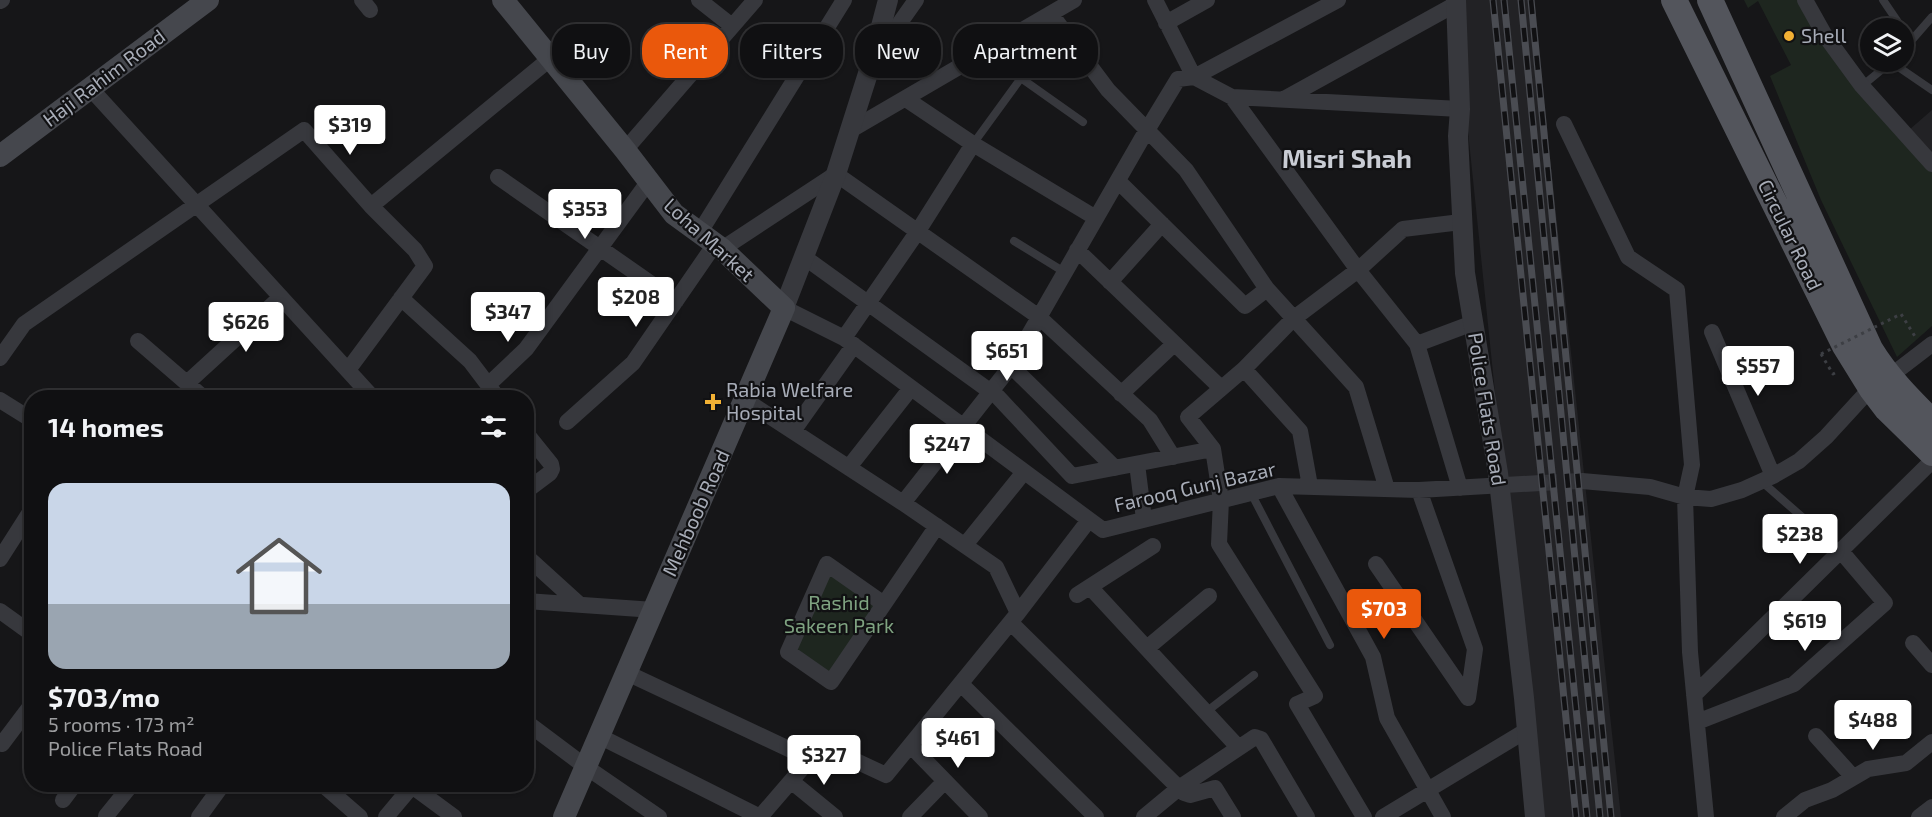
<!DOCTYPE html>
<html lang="en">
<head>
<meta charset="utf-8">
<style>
	:root { --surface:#101012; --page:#19191b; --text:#f1f3f6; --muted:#9c9d9f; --line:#303032; --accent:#ea580c }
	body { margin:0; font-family:"Exo 2",sans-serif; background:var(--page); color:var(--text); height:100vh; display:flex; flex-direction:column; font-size:22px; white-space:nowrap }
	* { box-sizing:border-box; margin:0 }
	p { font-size:20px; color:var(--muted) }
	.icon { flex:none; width:33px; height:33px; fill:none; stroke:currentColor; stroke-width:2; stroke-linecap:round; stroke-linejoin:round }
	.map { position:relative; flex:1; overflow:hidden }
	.side { position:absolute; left:24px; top:390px; width:510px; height:402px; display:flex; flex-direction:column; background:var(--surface); border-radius:24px; box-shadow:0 2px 4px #0004,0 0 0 2px var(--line) }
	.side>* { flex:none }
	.guide { position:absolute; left:552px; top:24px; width:570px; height:54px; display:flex; gap:12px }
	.tools { position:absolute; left:1860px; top:18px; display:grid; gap:12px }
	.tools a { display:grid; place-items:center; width:54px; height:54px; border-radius:50%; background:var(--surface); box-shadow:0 2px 4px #0004,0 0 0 2px var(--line); font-size:30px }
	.price { position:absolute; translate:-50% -51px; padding:0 14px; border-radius:6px; background:#fff; color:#222; font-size:20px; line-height:39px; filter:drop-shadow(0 2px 3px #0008) }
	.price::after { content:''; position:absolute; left:50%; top:36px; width:18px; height:14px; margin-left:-9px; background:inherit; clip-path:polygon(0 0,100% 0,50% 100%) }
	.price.active { background:var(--accent); color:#fff }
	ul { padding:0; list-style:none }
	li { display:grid; align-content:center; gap:12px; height:318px; padding:0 24px }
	li span { display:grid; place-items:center; height:186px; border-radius:18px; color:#555 }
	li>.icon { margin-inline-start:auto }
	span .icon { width:108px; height:108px; fill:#fffc; stroke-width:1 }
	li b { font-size:26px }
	h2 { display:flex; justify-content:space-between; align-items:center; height:72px; padding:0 24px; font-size:26px }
	.tag { padding:0 21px; border-radius:24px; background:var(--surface); box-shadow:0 2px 4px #0004,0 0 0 2px var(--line); font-size:21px; line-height:54px }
	.tag.active { background:var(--accent); color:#fff }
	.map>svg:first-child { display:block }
	.built { fill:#222225 }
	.green { fill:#1e261f }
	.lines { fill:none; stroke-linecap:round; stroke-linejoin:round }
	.minor-tunnel { stroke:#333438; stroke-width:16; stroke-dasharray:16 8; stroke-linecap:butt }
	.path { stroke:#3d3f44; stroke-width:3; stroke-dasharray:3 4.5; stroke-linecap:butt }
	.service { stroke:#37383d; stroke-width:8 }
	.minor { stroke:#37383d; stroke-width:16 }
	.tertiary { stroke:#37383d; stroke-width:20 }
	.secondary { stroke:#45474d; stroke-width:22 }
	.primary { stroke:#53555c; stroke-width:26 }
	.rail-casing { stroke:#4a4c52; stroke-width:7 }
	.rail { stroke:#111113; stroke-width:4.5; stroke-dasharray:14; stroke-linecap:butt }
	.path-bridge { stroke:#3d3f44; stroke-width:3; stroke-dasharray:3 4.5; stroke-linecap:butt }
	.poi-dot { fill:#f2b134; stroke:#111113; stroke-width:2 }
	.labels { text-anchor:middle; stroke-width:4.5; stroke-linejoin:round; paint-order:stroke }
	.poi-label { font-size:20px; fill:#a8adb8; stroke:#111113; text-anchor:start }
	.street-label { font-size:20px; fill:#a8adb8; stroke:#111113 }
	.park-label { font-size:20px; fill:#7fa381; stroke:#111113 }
	.district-label { font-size:26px; font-weight:bold; fill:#c9ccd4; stroke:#111113 }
</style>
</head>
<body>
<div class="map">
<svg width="1932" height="817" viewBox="0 0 1932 817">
	<rect width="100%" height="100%" fill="#161618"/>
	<path class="built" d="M1463,0H1533L1621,817H1539L1466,112Z
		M1932,110V155L1909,130Z"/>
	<path class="green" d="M1744,0H1805L1932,162V326L1897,357L1821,200L1770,76L1791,65L1758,1L1748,8Z
		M827,564L884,604L831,682L788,652Z"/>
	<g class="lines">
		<path class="minor-tunnel" d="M1541,483L1582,481"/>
		<path class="path" d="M1881,324L1901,314L1916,338
			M1821,354L1833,374L1837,372"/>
		<path class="service" d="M1883,0L1902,28
			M993,46L1011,71L1083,122
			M1904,49L1932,17
			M1862,86L1891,62L1932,90
			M973,144L1021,78
			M1014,241L1066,273
			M1761,481L1840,550
			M1251,493L1330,645
			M1206,712L1254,675"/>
		<path class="minor" d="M362,0L370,10
			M699,0L732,26
			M1155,0L1194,77L1232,97L1358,270L1417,344L1460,488
			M1805,0L1824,34L1862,86L1932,164
			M0,1L2,0
			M1051,14L1108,90L1186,170L1267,289L1245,306L1118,181
			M1166,23L1207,0
			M875,58L916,0
			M91,89L373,398
			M1232,97L1460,109
			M906,99L973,144L1096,218
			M1284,99L1456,4
			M1564,124L1628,257L1677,290L1692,465L1685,497L1690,652L1706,817
			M849,131L1074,0
			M625,150L755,0
			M498,177L676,301
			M371,206L551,58
			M700,232L844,0
			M722,249L836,174L1039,317L1150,420L1173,457
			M1077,250L1221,388
			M804,257L998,397L1072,476L1213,449
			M1110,282L1162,224
			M1267,289L1356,387L1387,489
			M401,298L470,361L498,398
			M784,308L844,338L1103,530L1279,486L1419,490L1541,483
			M1712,332L1773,476
			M844,338L918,231L973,144
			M138,341L204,398
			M1417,344L1473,323
			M0,358L24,324L304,130L371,206L415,250L425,266L348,370
			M1011,366L1115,468
			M1244,369L1300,431L1310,486
			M1889,377L1932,344
			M187,383L281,297
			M488,385L526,349L649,181
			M1121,394L1174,344
			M0,400L32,420
			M745,400L903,503L996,567L1018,613
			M567,422L633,363L715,244
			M793,431L854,345
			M526,433L551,464L552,469L550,473L526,491
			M1137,464L1144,519
			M849,467L911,388
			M1582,481L1650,487L1685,497L1711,499L1742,490L1773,476L1799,461L1826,437L1871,388
			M1279,486L1373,657L1387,718L1443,817
			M1419,490L1475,649L1468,698
			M903,503L1011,366L1141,140L1178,79L1194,77L1338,0
			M965,545L1024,472
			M526,556L580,605
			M0,559L32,509
			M1376,564L1468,698
			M1090,587L1238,747
			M1077,595L1153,546
			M526,601L654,610
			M884,604L827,564L788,652L831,682L937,526
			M0,611L32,634
			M1011,623L1184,793L1190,795L1215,788L1233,817
			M1913,643L1932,665
			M1147,648L1209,596
			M627,673L810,759L819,749L826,747L886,775L1018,613L1089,520
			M961,684L1096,817
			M1694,695L1932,461
			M526,722L586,767L659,817
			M1697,722L1794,684L1885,603L1840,550
			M599,736L760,817L810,759
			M1816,736L1853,777
			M2,744L32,704
			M911,746L980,817
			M791,781L835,817
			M322,784L360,817
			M63,800L75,784
			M106,816L132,784
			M199,817L223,784
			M386,817L412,786L454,817
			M910,817L945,781
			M1144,817L1179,788L1255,737L1261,739L1307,817
			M1364,817L1297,704L1315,696L1219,544L1221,500L1213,449L1188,417L1244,369L1293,319L1358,270L1403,229L1461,222
			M1383,817L1527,730
			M1784,817L1805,800L1832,790L1868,769L1906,763L1932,742
			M1919,817L1932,807"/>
		<path class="tertiary" d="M1456,0L1460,109L1458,136L1465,273L1498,473L1524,698L1535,817
			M784,308L836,174L871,64L888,0"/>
		<path class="secondary" d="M503,0L625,150L674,214L722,249L784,308L564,817
			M0,156L208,0"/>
		<path class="primary" d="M1674,0L1845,346L1871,388L1887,409L1932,453
			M1710,0L1870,349C1887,377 1909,399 1932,422"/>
		<g class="rail-casing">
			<path id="rail" d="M1493,0L1576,817
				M1504,0L1587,817
				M1521,0L1600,817
				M1531,0L1611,817"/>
		</g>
		<use href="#rail" class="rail"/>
		<path class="path-bridge" d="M1821,354L1877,326"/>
	</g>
	<g class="poi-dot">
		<circle cx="1789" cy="36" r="6"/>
		<path d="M710 393h6v6h6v6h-6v6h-6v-6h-6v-6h6z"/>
	</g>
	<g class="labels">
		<g class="poi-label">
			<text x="1801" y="43">Shell</text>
			<text x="726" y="397">Rabia Welfare<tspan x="726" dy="23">Hospital</tspan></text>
		</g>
		<g class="street-label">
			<text transform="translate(104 78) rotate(-37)" y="7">Haji Rahim Road</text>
			<text transform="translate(1790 235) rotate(64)" y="7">Circular Road</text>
			<text transform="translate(709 240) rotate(42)" y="7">Loha Market</text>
			<text transform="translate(1487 409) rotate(81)" y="7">Police Flats Road</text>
			<text transform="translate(1195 487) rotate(-13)" y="7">Farooq Gunj Bazar</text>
			<text transform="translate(696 513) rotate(-66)" y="7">Mehboob Road</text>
		</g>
		<g class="park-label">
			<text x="839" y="610">Rashid<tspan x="839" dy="23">Sakeen Park</tspan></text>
		</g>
		<g class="district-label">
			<text x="1347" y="168">Misri Shah</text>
		</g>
	</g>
</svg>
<div class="tools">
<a><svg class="icon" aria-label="layers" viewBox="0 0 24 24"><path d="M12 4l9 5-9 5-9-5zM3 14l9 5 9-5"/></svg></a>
</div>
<b class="price" style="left:350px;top:156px">$319</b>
<b class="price" style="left:585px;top:240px">$353</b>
<b class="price" style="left:636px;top:328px">$208</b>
<b class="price" style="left:508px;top:343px">$347</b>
<b class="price" style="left:246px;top:353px">$626</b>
<b class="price" style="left:1007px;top:382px">$651</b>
<b class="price" style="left:1758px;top:397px">$557</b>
<b class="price" style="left:947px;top:475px">$247</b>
<b class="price" style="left:1800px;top:565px">$238</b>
<b class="price active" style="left:1384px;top:640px">$703</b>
<b class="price" style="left:1805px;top:652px">$619</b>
<b class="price" style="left:1873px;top:751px">$488</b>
<b class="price" style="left:958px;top:769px">$461</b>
<b class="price" style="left:824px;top:786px">$327</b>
<div class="guide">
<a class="tag">Buy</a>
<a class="tag active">Rent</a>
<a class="tag">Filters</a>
<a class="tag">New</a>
<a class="tag">Apartment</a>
</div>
<section class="side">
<h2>14 homes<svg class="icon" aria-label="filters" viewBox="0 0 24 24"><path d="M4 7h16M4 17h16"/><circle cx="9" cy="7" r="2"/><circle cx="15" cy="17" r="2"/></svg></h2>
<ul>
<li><span style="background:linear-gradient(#c9d6e8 65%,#9aa5b1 0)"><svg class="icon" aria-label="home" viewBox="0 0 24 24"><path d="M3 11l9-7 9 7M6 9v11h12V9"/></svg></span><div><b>$703/mo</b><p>5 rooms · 173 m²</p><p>Police Flats Road</p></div></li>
</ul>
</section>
</div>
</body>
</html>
